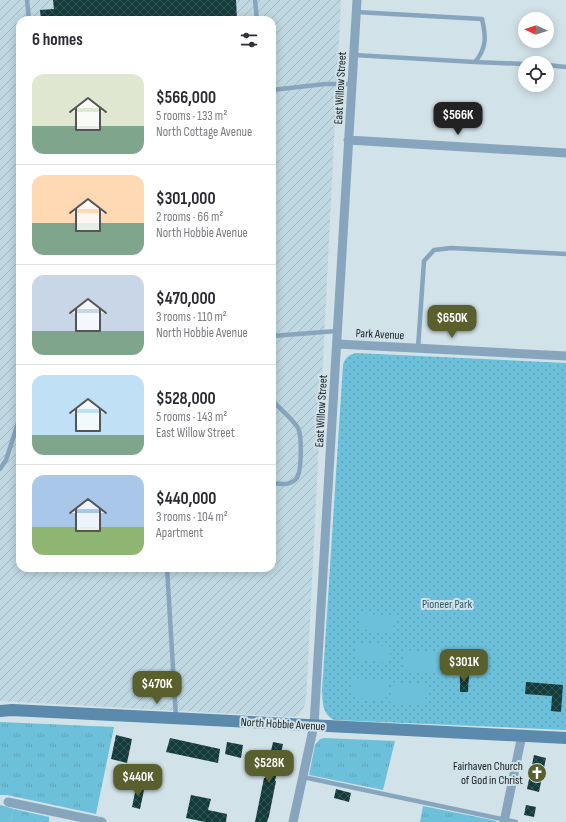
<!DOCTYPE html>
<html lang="en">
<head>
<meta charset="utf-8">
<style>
	:root { --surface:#fff; --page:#f7f7f7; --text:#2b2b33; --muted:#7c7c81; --line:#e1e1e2; --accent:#595f2d }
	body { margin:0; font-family:"Sofia Sans Condensed",sans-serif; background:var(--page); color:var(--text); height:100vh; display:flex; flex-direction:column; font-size:15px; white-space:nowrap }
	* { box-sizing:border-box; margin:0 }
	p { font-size:13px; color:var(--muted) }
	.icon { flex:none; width:22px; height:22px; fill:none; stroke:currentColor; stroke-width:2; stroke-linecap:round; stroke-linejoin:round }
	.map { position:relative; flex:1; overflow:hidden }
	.panel { position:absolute; left:16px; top:16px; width:260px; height:556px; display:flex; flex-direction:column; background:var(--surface); border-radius:12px; box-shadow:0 2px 10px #0003 }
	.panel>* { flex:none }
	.needle { width:26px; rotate:274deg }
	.tools { position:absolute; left:518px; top:12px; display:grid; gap:8px }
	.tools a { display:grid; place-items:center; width:36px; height:36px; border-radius:50%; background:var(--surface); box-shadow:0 2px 10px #0003; font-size:20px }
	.price { position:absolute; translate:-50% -34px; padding:0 9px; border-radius:8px; background:var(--accent); color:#fff; font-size:13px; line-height:26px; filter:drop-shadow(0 1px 2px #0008) }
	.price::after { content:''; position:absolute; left:50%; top:24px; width:12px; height:9px; margin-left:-6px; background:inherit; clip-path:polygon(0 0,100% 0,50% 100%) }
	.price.on { background:#222; color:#fff }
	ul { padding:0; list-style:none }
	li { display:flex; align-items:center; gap:12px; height:100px; padding:0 16px }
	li+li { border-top:1px solid var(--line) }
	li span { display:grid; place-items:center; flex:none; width:112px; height:80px; border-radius:12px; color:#555 }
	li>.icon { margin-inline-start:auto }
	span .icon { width:48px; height:48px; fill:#fffc; stroke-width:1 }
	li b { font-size:17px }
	h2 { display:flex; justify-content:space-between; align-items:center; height:48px; padding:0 16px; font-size:17px }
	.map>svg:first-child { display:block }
	.industrial { fill:url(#industrial-furrows); fill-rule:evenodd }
	.grass { fill:url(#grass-tufts) }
	.forest { fill:url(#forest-crowns) }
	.park { fill:url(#park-dots) }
	.pitch { fill:#6dc0d9 }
	.building { fill:url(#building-cross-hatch) }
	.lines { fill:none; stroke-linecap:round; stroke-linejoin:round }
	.lane { stroke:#87a6be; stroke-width:4.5 }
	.street { stroke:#87a6be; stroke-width:9 }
	.secondary { stroke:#5b8aac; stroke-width:12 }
	.labels { text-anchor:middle; stroke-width:4; stroke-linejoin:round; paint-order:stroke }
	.street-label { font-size:12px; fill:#161c1e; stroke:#d1e2e8 }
	.park-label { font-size:12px; fill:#2d5b69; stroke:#d1e2e8 }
	.poi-label { font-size:12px; fill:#161c1e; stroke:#d1e2e8; text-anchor:end }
</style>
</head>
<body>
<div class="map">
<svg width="566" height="822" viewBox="0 0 566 822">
	<defs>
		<pattern id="industrial-furrows" width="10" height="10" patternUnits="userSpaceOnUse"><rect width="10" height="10" fill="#bfd8e1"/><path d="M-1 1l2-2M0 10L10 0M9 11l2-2" fill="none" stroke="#a3b9c1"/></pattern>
		<pattern id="grass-tufts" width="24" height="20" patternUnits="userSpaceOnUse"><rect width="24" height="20" fill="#6dc0d9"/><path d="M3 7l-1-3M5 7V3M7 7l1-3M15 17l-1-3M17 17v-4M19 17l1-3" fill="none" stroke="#5ea4ba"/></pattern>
		<pattern id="forest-crowns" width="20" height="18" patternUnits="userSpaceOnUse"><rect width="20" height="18" fill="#6dc0d9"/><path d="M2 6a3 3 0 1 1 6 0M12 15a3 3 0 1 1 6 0" fill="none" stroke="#5ea4ba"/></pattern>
		<pattern id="park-dots" width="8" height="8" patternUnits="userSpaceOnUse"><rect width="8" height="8" fill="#6dc0d9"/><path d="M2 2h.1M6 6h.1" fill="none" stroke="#5ea4ba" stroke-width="1.8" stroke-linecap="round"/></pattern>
		<pattern id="building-cross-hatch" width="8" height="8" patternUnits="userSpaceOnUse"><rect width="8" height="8" fill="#143b3c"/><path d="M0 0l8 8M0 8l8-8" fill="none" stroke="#355556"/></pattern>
	</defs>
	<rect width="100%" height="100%" fill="#d1e2e8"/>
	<path class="industrial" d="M0,0H341L306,701L303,709L299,715L291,717L0,701ZM20,20H272V568H20Z"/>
	<path class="grass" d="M0,722L114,727L96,814L7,795H0Z
		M324,738L395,741L383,790L309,775L315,745L320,739Z
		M0,805L14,809L10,822H0Z
		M423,806L497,821L496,822H420Z"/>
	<path class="forest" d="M14,809L49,817V822H10Z"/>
	<path class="park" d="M356,353L566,363V730L334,720C322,713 323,704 322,691L343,365C345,358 348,355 356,353Z"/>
	<path class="pitch" d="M361,613L395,617L393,633L359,629Z
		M357,643L391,647L389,663L355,659Z
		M406,650L441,654L439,673L404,670Z
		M353,678L388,681L385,701L351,697Z
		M392,682L427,685L425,705L390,702Z"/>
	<path class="building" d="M53,0H236L237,20H41L40,10L54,9Z
		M460,673L469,674L468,692H460Z
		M526,682L563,685L561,712L551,711L552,696L525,694Z
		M116,735L132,739L127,763L111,759Z
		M170,738L220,749L218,763L166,752Z
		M227,742L243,745L241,758L225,754Z
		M273,742L283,744L275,781H276L269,816L267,822H255L264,778H265Z
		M534,755L546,758L539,792L527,789Z
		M136,788L144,790L140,809L132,807Z
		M336,789L351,793L349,802L334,798Z
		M191,795L211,799L208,810L227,814L226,822H205L186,818Z
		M526,805L536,807L534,817L524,815Z"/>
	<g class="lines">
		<path class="lane" d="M27,0L29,20
			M255,0L257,20
			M354,55L475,62C487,48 486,36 482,19L356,12
			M475,62L525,64
			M547,65L566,67
			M272,90L325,84H352
			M272,336L337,331
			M418,348L424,261L434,250L451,248L566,254
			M272,400C279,408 293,419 298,428C302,436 302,473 296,479C289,486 280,484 272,483
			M0,469L6,460L20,417
			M167,568L176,718
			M303,777L516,822"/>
		<path class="street" d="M348,140L566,153
			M337,344L566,356
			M8,802L102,822
			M293,822L314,725L357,0
			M504,822L522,735"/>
		<path class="secondary" d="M0,711L12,710L566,738"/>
	</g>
	<defs>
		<g id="church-disc" transform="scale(1)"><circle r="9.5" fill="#595f2d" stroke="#d1e2e8"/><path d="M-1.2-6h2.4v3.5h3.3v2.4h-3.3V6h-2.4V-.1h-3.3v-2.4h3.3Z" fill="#fff"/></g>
	</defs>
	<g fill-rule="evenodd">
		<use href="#church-disc" x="537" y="773"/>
	</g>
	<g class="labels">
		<g class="street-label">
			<text transform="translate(340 88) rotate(-87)" y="4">East Willow Street</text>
			<text transform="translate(380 334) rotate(3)" y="4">Park Avenue</text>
			<text transform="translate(321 411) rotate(-87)" y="4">East Willow Street</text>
			<text transform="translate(283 724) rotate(3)" y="4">North Hobbie Avenue</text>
		</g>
		<g class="park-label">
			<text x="447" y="608">Pioneer Park</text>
		</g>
		<g class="poi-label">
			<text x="523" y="770">Fairhaven Church<tspan x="523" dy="14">of God in Christ</tspan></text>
		</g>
	</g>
</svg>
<div class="tools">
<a><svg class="needle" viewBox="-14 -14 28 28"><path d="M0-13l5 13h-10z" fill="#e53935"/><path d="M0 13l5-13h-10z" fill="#7c7c81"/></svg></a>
<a><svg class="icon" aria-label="locate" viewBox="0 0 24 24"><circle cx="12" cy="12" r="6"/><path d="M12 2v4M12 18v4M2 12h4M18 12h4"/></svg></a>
</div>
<b class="price on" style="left:458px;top:136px">$566K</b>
<b class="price" style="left:452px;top:339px">$650K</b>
<b class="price" style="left:464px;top:683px">$301K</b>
<b class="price" style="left:157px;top:705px">$470K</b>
<b class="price" style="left:269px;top:784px">$528K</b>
<b class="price" style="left:138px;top:798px">$440K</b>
<section class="panel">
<h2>6 homes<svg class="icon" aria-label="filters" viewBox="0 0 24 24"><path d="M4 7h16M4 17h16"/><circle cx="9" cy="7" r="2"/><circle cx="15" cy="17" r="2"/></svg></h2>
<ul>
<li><span style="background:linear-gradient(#dfe7d0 65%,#7fa58c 0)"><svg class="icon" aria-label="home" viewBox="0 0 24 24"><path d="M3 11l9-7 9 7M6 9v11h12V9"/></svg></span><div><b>$566,000</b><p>5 rooms · 133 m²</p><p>North Cottage Avenue</p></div></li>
<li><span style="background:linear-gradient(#ffd9b3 60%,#7fa58c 0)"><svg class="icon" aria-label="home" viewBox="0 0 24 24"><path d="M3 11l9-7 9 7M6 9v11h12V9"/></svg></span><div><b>$301,000</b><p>2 rooms · 66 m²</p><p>North Hobbie Avenue</p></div></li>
<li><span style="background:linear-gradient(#c9d6e8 70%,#7fa58c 0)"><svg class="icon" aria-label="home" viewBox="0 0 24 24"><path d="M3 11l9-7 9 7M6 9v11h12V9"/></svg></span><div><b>$470,000</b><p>3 rooms · 110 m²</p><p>North Hobbie Avenue</p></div></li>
<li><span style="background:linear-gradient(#bfe0f5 75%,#7fa58c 0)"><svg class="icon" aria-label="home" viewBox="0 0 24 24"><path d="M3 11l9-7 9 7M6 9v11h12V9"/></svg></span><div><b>$528,000</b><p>5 rooms · 143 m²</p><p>East Willow Street</p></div></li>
<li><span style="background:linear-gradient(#a9c7e8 65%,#8fb573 0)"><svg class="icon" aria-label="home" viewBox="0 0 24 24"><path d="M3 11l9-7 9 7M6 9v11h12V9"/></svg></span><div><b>$440,000</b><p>3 rooms · 104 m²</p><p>Apartment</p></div></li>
</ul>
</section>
</div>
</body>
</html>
